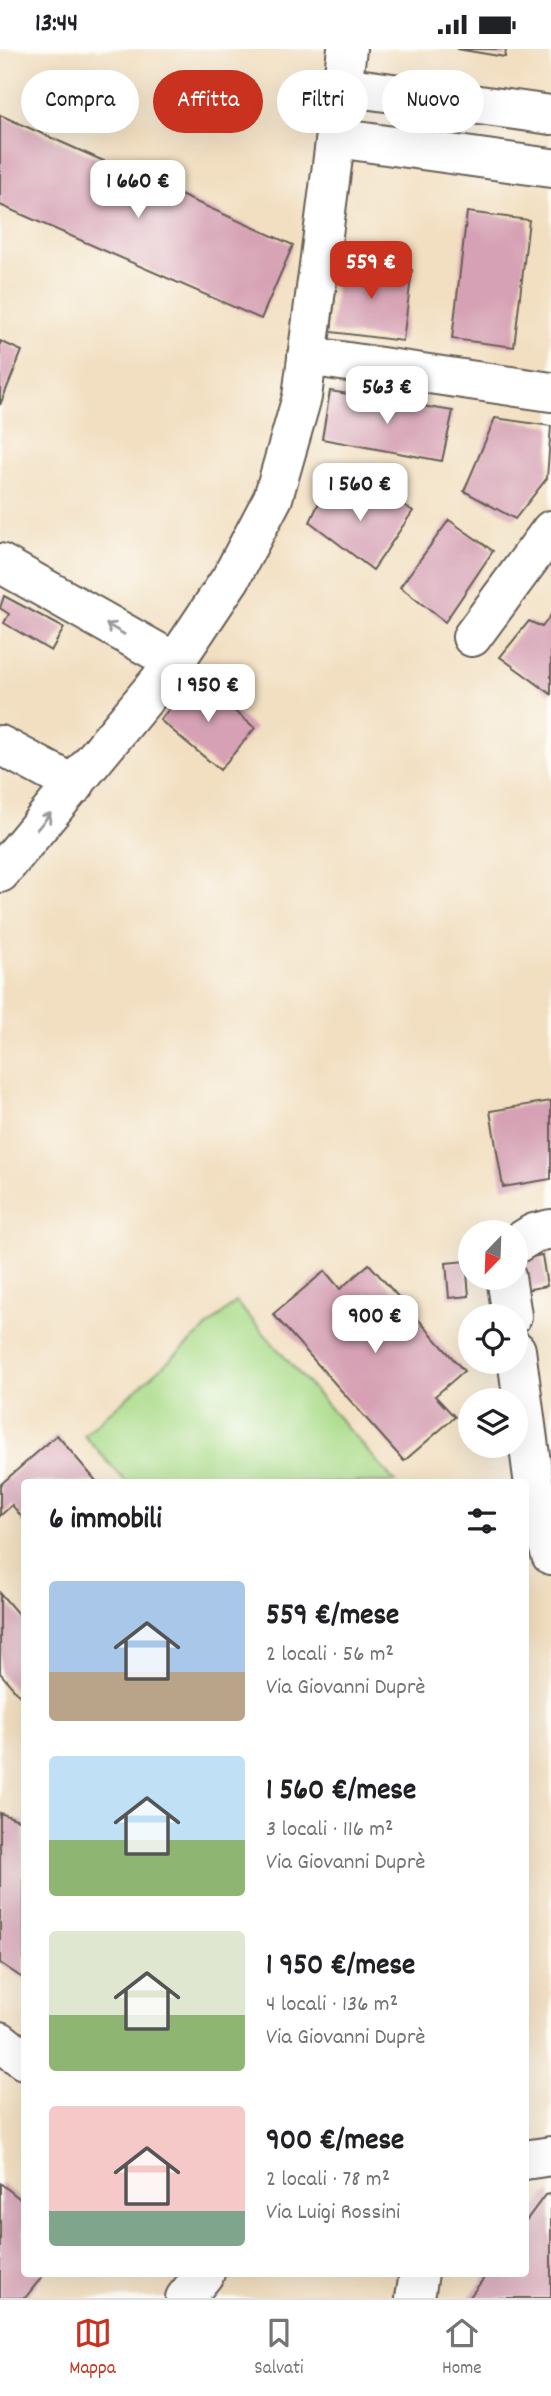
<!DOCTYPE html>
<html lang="it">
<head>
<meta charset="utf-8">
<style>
	:root { --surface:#fff; --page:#f2f2f2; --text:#202124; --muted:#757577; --line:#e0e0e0; --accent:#c8321e }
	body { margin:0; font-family:Dekko,sans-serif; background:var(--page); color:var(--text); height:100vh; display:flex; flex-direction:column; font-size:26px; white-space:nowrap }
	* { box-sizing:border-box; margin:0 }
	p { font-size:23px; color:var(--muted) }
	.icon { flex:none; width:38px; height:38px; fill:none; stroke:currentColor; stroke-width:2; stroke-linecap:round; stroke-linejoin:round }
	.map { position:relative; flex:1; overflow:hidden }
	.drawer { position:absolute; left:21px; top:1430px; width:508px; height:798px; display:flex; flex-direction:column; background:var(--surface); border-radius:7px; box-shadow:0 7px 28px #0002 }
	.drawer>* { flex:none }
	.guide { position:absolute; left:21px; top:21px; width:509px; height:63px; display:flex; gap:14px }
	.needle { width:46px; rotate:203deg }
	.controls { position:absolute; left:458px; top:1171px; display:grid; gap:14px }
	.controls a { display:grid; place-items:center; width:70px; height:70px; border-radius:50%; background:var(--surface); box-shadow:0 7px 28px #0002; font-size:35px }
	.price { position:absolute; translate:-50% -60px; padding:0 16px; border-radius:14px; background:#fff; color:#222; font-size:23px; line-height:46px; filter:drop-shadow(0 2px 4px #0008) }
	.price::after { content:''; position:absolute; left:50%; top:42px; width:21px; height:16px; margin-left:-10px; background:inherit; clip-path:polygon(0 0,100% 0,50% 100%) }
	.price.selected { background:var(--accent); color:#fff }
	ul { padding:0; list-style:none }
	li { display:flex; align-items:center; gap:21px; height:175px; padding:0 28px }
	li span { display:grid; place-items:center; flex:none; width:196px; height:140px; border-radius:7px; color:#555 }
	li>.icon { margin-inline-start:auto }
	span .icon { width:84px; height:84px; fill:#fffc; stroke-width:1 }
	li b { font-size:30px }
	h2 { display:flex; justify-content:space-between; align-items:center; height:84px; padding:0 28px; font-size:30px }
	.chip { padding:0 24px; border-radius:32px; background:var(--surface); box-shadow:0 7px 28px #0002; font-size:24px; line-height:63px }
	.chip.selected { background:var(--accent); color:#fff }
	.status { display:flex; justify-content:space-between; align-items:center; height:49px; padding:0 35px; background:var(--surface); direction:ltr }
	.status svg { height:19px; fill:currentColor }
	.dock { display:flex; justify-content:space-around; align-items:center; height:98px; border-top:2px solid var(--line); background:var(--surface); font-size:19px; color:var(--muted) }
	.dock a { display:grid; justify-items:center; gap:4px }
	.dock .selected { color:var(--accent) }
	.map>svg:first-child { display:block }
	.green { fill:#aadc8a; stroke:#637c53; stroke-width:2 }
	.building { fill:#d6a1b4 }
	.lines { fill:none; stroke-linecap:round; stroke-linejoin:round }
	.minor-casing { stroke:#676056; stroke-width:42 }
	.minor { stroke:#fff; stroke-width:38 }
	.oneway { stroke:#999 }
</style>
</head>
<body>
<div class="status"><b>13:44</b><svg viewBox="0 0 49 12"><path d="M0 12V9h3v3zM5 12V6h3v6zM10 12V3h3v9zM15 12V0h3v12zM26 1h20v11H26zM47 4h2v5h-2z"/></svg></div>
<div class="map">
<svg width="551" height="2249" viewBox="0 0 551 2249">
	<rect width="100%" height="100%" fill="#fdfcf7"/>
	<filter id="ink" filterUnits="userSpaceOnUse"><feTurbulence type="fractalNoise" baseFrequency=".0143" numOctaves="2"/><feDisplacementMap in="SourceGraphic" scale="14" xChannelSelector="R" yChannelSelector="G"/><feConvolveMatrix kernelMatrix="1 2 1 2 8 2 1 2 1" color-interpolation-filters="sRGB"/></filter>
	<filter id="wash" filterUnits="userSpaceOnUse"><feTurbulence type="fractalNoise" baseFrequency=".00686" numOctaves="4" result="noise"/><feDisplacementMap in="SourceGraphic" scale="28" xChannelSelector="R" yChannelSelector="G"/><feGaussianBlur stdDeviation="1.57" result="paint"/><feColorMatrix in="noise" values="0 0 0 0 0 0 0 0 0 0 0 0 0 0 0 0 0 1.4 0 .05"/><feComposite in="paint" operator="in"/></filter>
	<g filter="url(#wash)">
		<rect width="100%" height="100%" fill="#f2dfc1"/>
		<path class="green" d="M236,1253L395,1433H126L84,1386Z"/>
		<g id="blocks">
			<path class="building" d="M457,0H506L505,8Z
				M0,66L293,196L261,270L0,156Z
				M467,163L529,171L514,298L452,290Z
				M339,212L412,221L403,292L331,283Z
				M0,292L22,302L0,356Z
				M330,342L453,362L442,412L322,390Z
				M495,369L551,377L547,429L515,470L464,442Z
				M327,436L340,442L359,443L375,456L395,450L413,462L373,521L310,473Z
				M449,471L493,502L445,573L400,538Z
				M4,547L64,579L51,602L4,574L9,565L0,559Z
				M551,566V645L500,608L529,572L542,578Z
				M195,629L255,679L220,721L160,671Z
				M551,1052V1130L503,1138L490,1062Z
				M542,1206L547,1237L524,1241L519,1210Z
				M466,1212L469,1247L449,1249L446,1214Z
				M369,1215L464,1322L435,1347L455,1368L404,1412L273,1265L325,1222L340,1240Z
				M57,1386L97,1433H24V1471L12,1456L0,1467V1436Z
				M0,1544L24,1572V1652L0,1624Z
				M0,1764L24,1773V1930L0,1914Z
				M0,2134L24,2153V2224H45L25,2249H0Z
				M551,2145V2249H469L488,2224H525V2173L545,2146Z"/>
		</g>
	</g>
	<g filter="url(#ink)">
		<use href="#blocks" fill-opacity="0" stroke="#676056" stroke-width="2"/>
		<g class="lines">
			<g class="minor-casing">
				<path id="minor" d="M342,37L551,66
					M336,89L551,119
					M307,307L551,343
					M0,514L175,613
					M472,588L551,481
					M0,696L75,736
					M0,824L175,613L231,529L273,449L302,348L347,0
					M516,1195L534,1184L551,1180
					M506,1228L512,1267
					M516,1301L537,1459L551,1506
					M0,1992L24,2011
					M525,2111L551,2107
					M185,2249L205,2224
					M415,2249L419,2224"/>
			</g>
			<use href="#minor" class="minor"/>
		</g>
		<defs><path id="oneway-shaft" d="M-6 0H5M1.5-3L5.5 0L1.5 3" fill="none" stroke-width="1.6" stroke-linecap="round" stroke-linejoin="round" transform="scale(1.75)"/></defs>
		<g class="oneway">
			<use href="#oneway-shaft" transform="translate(115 580) rotate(-150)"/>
			<use href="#oneway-shaft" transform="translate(44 772) rotate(-50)"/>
		</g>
	</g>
</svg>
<div class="controls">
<a><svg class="needle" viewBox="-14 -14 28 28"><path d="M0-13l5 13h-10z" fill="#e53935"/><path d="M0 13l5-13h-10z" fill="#757577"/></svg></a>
<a><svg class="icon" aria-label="locate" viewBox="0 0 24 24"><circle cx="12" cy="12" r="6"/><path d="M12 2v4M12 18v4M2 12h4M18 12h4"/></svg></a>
<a><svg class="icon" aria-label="layers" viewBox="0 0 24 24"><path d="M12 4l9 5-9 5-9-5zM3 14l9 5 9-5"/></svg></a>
</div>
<b class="price" style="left:138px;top:171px">1 660 €</b>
<b class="price selected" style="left:371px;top:252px">559 €</b>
<b class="price" style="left:387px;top:377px">563 €</b>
<b class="price" style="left:360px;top:474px">1 560 €</b>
<b class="price" style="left:208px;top:675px">1 950 €</b>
<b class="price" style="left:375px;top:1306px">900 €</b>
<div class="guide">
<a class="chip">Compra</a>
<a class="chip selected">Affitta</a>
<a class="chip">Filtri</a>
<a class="chip">Nuovo</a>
</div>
<section class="drawer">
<h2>6 immobili<svg class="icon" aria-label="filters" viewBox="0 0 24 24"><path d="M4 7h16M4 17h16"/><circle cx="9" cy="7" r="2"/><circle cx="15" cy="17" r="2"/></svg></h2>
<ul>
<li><span style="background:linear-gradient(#a9c7e8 65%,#b9a48a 0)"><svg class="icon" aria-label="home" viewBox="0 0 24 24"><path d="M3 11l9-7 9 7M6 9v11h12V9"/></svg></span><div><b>559 €/mese</b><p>2 locali · 56 m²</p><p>Via Giovanni Duprè</p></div></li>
<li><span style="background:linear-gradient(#bfe0f5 60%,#8fb573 0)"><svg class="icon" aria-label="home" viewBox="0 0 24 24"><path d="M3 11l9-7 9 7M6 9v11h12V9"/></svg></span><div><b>1 560 €/mese</b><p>3 locali · 116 m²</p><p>Via Giovanni Duprè</p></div></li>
<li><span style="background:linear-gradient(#dfe7d0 60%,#8fb573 0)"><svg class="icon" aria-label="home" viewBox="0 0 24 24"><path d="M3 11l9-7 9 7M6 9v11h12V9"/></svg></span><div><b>1 950 €/mese</b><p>4 locali · 136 m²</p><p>Via Giovanni Duprè</p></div></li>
<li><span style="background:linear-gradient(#f6c9c9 75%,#7fa58c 0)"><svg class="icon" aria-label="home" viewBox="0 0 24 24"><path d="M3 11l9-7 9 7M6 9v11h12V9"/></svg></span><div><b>900 €/mese</b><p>2 locali · 78 m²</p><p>Via Luigi Rossini</p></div></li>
</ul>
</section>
</div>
<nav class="dock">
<a class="selected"><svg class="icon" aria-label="map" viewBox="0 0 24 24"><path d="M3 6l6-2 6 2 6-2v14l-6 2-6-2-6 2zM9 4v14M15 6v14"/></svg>Mappa</a>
<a><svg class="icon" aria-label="saved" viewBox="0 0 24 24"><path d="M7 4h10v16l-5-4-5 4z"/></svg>Salvati</a>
<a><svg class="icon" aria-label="home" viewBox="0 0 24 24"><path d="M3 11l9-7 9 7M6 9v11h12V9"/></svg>Home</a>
</nav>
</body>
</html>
